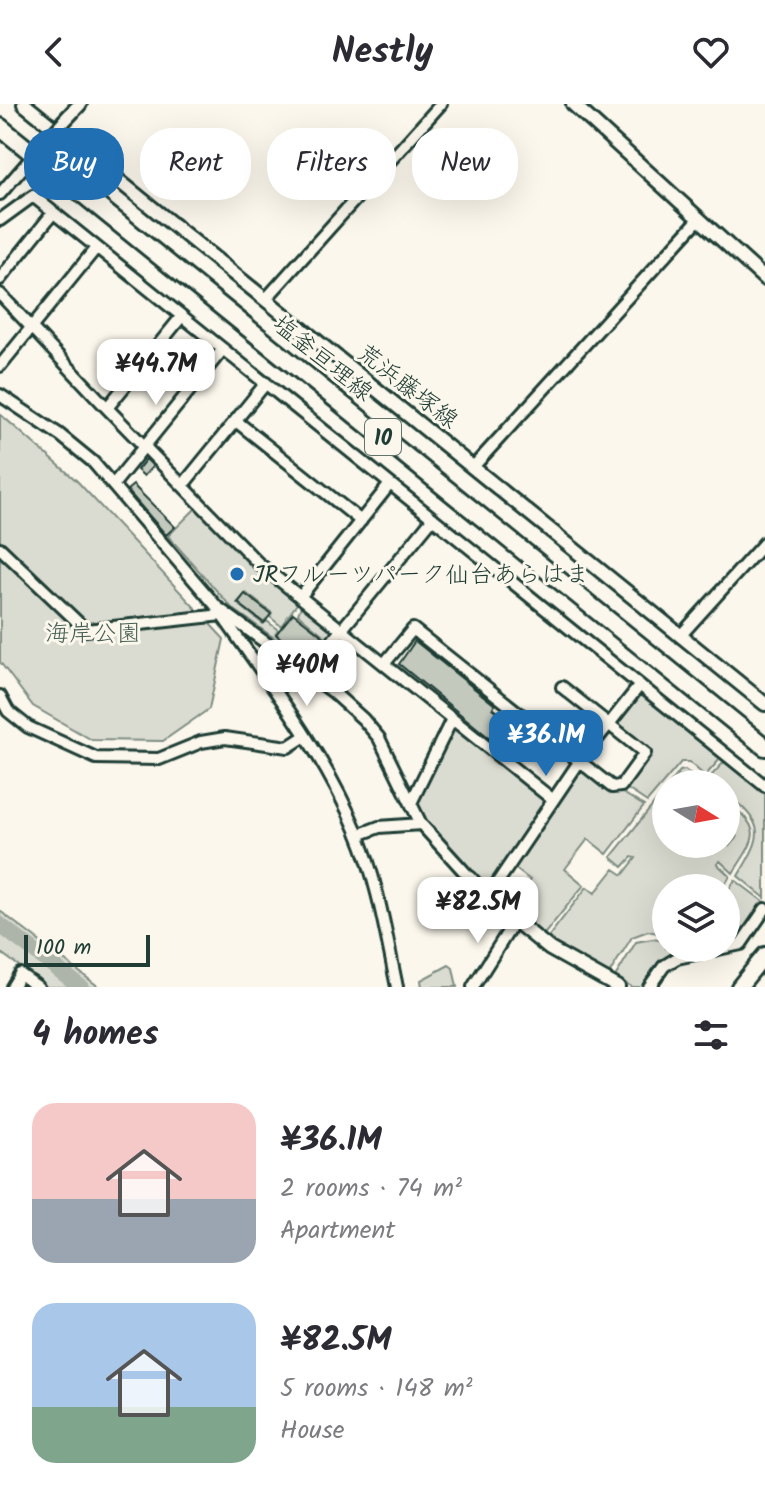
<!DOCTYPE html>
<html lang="en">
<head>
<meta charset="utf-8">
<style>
	:root { --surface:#fff; --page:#f2f2f3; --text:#2b2b33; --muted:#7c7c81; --accent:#1f6fb2 }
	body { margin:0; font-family:Kalam,"Klee One",sans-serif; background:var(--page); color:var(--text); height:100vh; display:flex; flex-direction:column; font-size:30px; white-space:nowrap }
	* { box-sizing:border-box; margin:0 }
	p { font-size:26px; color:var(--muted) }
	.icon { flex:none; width:44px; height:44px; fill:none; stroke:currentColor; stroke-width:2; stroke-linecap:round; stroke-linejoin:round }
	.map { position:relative; height:883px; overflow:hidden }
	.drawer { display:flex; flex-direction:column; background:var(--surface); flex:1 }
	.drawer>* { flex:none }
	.hud { position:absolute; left:24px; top:24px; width:718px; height:72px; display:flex; gap:16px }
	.needle { width:52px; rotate:101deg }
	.tools { position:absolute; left:652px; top:666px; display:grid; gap:16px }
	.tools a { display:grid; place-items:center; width:88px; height:88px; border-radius:50%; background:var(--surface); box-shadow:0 8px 32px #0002; font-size:40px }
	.scale { position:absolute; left:24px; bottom:20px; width:126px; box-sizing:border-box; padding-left:8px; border:4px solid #1f3d34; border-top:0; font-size:22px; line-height:28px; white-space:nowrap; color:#1f3d34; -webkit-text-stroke:6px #fbf7ec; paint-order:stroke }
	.price { position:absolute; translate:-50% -68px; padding:0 18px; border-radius:16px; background:#fff; color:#222; font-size:26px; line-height:52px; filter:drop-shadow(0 2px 4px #0008) }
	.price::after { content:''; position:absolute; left:50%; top:48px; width:24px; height:18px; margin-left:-12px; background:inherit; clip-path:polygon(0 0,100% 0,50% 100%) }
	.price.active { background:var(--accent); color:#fff }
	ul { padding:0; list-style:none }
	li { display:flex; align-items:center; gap:24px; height:200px; padding:0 32px }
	li span { display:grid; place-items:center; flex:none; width:224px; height:160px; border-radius:24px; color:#555 }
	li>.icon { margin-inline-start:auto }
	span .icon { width:96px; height:96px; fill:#fffc; stroke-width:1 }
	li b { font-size:34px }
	h2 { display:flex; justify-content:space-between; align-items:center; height:96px; padding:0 32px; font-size:34px }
	.pill { padding:0 28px; border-radius:32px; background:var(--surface); box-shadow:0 8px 32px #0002; font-size:28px; line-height:72px }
	.pill.active { background:var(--accent); color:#fff }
	header { display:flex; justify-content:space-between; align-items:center; height:104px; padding:0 32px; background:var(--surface); font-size:36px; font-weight:700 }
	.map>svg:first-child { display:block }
	.green { fill:#dbdcd1; stroke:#7d8c82; stroke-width:2 }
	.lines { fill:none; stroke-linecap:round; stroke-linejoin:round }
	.river { stroke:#adb4aa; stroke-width:16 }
	.building { fill:#c4c9be; stroke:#1f3d34; stroke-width:2 }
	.minor-casing { stroke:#1f3d34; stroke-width:16 }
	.tertiary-casing { stroke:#1f3d34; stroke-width:18 }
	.secondary-casing { stroke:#1f3d34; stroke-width:20 }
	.primary-casing { stroke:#1f3d34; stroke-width:22 }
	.minor { stroke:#fbf7ec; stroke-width:10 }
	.tertiary { stroke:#fbf7ec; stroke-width:12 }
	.secondary { stroke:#fbf7ec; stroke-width:14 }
	.primary { stroke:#fbf7ec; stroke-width:16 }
	.minor-bridge-casing { stroke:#1f3d34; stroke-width:16; stroke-linecap:butt }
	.minor-bridge { stroke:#fbf7ec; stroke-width:10 }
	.poi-dot { fill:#1f6fb2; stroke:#fbf7ec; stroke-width:3 }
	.labels { text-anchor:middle; stroke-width:6; stroke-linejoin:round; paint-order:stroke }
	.shield { fill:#fbf7ec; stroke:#61756b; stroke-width:2 }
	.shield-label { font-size:22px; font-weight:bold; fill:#1f3d34 }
	.street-label { font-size:24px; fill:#1f3d34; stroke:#fbf7ec }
	.poi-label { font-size:24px; fill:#1f3d34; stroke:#fbf7ec; text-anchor:start }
	.park-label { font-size:24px; fill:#455d53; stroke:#fbf7ec }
</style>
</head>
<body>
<header><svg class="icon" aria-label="back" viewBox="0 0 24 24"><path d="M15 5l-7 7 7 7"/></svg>Nestly<svg class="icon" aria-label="heart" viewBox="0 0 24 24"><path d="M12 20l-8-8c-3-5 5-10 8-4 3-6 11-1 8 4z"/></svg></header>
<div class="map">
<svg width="765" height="883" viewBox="0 0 765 883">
	<rect width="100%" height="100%" fill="#fbf7ec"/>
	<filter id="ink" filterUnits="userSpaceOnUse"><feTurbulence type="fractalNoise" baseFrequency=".0125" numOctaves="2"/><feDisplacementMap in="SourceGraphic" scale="16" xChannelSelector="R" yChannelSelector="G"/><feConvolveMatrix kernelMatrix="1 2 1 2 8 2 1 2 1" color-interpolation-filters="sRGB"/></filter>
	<g filter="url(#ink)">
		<path class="green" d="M0,310L77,377L224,535L209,605L163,637L92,636L33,602L0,558Z
			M197,403L299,497L281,522L270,513L272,509L246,489L237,499L263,520L267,517L278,526L275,530L279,534L277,536L232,504L168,432Z
			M302,500L330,522L333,530L328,535L298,510Z
			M638,592H644L721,654L705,672L689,658H681L647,698L623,682L650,648L619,623L618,617Z
			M458,620L548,698L486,786L426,721L416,702L422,684L451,622Z
			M725,657L765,689V794L738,772C765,728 765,721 726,689V680H715L708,675Z
			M584,665L644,702L607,750L588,735L565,765L584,781L542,833L508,803L530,776L513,763L578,666Z
			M685,666L704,680H670L680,667Z
			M666,685V740L726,739L729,742L737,733L733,729L726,737V697C764,726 757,732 733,769L720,757L717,760L730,772L723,784H666V831L648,827L632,833L609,870L546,836L587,783L595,789L614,765L623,771L636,754L632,753L623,763L611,753Z
			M735,776L764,798C754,816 747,835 726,841V790Z
			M0,807L99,883H47L0,848Z
			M652,835L666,837V844H707C671,849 664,854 643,883H632L615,873L636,838Z
			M449,861L453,864L457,883H422L421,876Z"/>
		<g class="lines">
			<path class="river" d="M0,821L81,883"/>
		</g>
		<path class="building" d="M146,355L153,362L144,372L137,366Z
			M133,381L175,423L166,431L127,386Z
			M245,490L271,510L264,519L238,499Z
			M293,509L324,533L307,555L290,542L288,545L280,539L283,536L276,530Z
			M415,537L495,601L493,604L507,615L509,612L533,631L514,654L399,560Z"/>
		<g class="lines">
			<g class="minor-casing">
				<path id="minor" d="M0,90L53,29
					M0,116L33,92L765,682
					M0,175L53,109
					M0,190L107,304L258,459L552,695
					M265,196L441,0
					M0,262L96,144
					M0,291L60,331L93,358L217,503L333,588L363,615L379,634L421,720L470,774
					M107,304L182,212
					M236,317L361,417
					M474,362L699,115
					M113,381L223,245
					M183,381L266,279
					M0,444L86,526L222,511
					M300,493L390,380
					M221,510C270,580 324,649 357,728C378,778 386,831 397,883
					M681,531L765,438
					M384,560L413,525L612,683L621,682L645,649L562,583
					M307,568L433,414
					M0,592L8,607L28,623L96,654L159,655L201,638L225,634L288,643L305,632
					M411,699L452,615
					M358,731L379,723L421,720
					M487,794L579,658L640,581
					M12,883L20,870L38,883
					M473,883L514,818
					M649,883L664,862L677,854L741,840L765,805"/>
			</g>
			<g class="tertiary-casing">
				<path id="tertiary" d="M24,0L765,600
					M573,0L765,175
					M63,18L80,0
					M470,774L487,794L550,845L618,883"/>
			</g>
			<g class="secondary-casing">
				<path id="secondary" d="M739,883L765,851"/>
			</g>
			<g class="primary-casing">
				<path id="primary" d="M0,23L765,643"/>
			</g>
			<use href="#minor" class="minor"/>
			<use href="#tertiary" class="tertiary"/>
			<use href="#secondary" class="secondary"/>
			<use href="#primary" class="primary"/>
			<g class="minor-bridge-casing">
				<path id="minor-bridge" d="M53,29L63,18"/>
			</g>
			<use href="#minor-bridge" class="minor-bridge"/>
		</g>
	</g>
	<circle class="poi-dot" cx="237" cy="470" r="8"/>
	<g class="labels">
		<rect class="shield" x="365" y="315" width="36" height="36" rx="6"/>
		<g class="shield-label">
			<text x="383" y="341">10</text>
		</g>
		<g class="street-label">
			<text transform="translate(323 254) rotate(39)" y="8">塩釜亘理線</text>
			<text transform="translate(408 282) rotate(38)" y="8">荒浜藤塚線</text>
		</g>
		<g class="poi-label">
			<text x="253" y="478">JRフルーツパーク仙台あらはま</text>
		</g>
		<g class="park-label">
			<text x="93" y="537">海岸公園</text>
		</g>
	</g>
</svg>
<div class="tools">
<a><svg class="needle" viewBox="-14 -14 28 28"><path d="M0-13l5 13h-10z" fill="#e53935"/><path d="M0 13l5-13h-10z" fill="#7c7c81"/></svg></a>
<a><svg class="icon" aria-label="layers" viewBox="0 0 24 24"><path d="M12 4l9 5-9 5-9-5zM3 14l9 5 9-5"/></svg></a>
</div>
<div class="scale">100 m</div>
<b class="price" style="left:156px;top:303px">¥44.7M</b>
<b class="price" style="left:307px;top:604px">¥40M</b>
<b class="price active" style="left:546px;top:674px">¥36.1M</b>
<b class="price" style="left:478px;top:841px">¥82.5M</b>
<div class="hud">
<a class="pill active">Buy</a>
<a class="pill">Rent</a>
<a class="pill">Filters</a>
<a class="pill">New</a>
</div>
</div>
<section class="drawer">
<h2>4 homes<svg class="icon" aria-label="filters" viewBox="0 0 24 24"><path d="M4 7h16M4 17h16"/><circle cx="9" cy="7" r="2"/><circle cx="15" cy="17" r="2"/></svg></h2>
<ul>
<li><span style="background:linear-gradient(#f6c9c9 60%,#9aa5b1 0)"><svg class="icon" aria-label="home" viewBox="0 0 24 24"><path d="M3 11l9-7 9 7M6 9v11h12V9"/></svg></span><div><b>¥36.1M</b><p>2 rooms · 74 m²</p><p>Apartment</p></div></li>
<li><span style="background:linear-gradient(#a9c7e8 65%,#7fa58c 0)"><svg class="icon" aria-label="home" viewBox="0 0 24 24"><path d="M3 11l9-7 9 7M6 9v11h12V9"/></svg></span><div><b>¥82.5M</b><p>5 rooms · 148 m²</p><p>House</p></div></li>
</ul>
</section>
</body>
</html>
